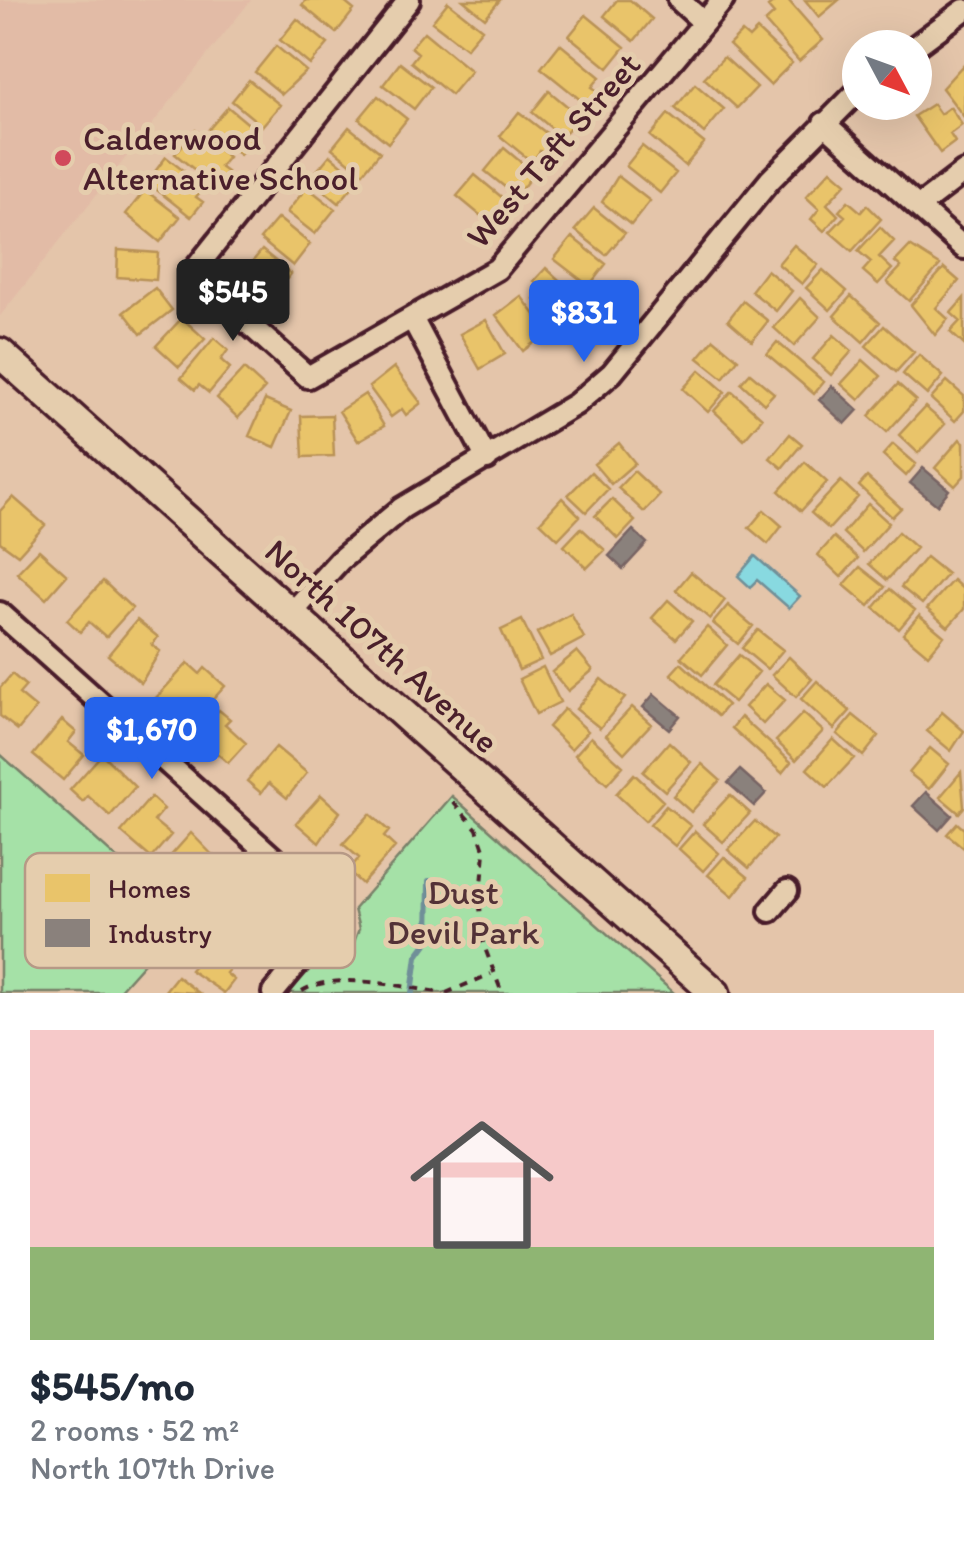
<!DOCTYPE html>
<html lang="en">
<head>
<meta charset="utf-8">
<style>
	:root { --surface:#fff; --page:#f2f2f3; --text:#1f2937; --muted:#747a83; --accent:#2563eb }
	body { margin:0; font-family:Itim,sans-serif; background:var(--page); color:var(--text); height:100vh; display:flex; flex-direction:column; font-size:38px; white-space:nowrap }
	* { box-sizing:border-box; margin:0 }
	p { font-size:32px; color:var(--muted) }
	.icon { flex:none; width:55px; height:55px; fill:none; stroke:currentColor; stroke-width:2; stroke-linecap:round; stroke-linejoin:round }
	.map { position:relative; height:993px; overflow:hidden }
	.panel { display:flex; flex-direction:column; background:var(--surface); flex:1 }
	.panel>* { flex:none }
	.needle { width:65px; rotate:131deg }
	.controls { position:absolute; left:842px; top:30px; display:grid; gap:20px }
	.controls a { display:grid; place-items:center; width:90px; height:90px; border-radius:50%; background:var(--surface); box-shadow:0 10px 40px #0002; font-size:50px }
	.price { position:absolute; translate:-50% -85px; padding:0 22px; border-radius:10px; background:var(--accent); color:#fff; font-size:32px; line-height:65px; filter:drop-shadow(0 2px 5px #0008) }
	.price::after { content:''; position:absolute; left:50%; top:60px; width:30px; height:22px; margin-left:-15px; background:inherit; clip-path:polygon(0 0,100% 0,50% 100%) }
	.price.on { background:#222; color:#fff }
	ul { padding:0; list-style:none }
	li { display:grid; align-content:center; gap:20px; height:530px; padding:0 30px }
	li span { display:grid; place-items:center; height:310px; border-radius:0px; color:#555 }
	li>.icon { margin-inline-start:auto }
	span .icon { width:180px; height:180px; fill:#fffc; stroke-width:1 }
	li b { font-size:42px }
	.map>svg:first-child { display:block }
	.built { fill:#e2bba6 }
	.green { fill:#a5e1a7; stroke:#788069; stroke-width:2.5 }
	.water { fill:#88d9e0; stroke:#6f8f98; stroke-width:2.5 }
	.homes { fill:#e9c46a; stroke:#b99257; stroke-width:2.5 }
	.industry { fill:#8a817c; stroke:#776464; stroke-width:2.5 }
	.lines { fill:none; stroke-linecap:round; stroke-linejoin:round }
	.stream { stroke:#6f8f98; stroke-width:6 }
	.minor-casing { stroke:#4a1f2b; stroke-width:28 }
	.major-casing { stroke:#4a1f2b; stroke-width:35 }
	.path { stroke:#4a1f2b; stroke-width:4; stroke-dasharray:8 8; stroke-linecap:butt }
	.minor { stroke:#e5cdad; stroke-width:20 }
	.major { stroke:#e5cdad; stroke-width:28 }
	.poi-dot { fill:#d1495b; stroke:#e5cdad; stroke-width:4 }
	.labels { text-anchor:middle; stroke-width:10; stroke-linejoin:round; paint-order:stroke }
	.poi-label { font-size:35px; fill:#4a1f2b; stroke:#e5cdad; text-anchor:start }
	.street-label { font-size:35px; fill:#4a1f2b; stroke:#e5cdad }
	.park-label { font-size:35px; fill:#533237; stroke:#e5cdad }
	.key { fill:#e5cdad; stroke:#b69986; stroke-width:2.5 }
	.key-label { font-size:28px; fill:#4a1f2b }
</style>
</head>
<body>
<div class="map">
<svg width="964" height="993" viewBox="0 0 964 993">
	<rect width="100%" height="100%" fill="#e4c5aa"/>
	<filter id="ink" filterUnits="userSpaceOnUse"><feTurbulence type="fractalNoise" baseFrequency=".01" numOctaves="2"/><feDisplacementMap in="SourceGraphic" scale="20" xChannelSelector="R" yChannelSelector="G"/><feConvolveMatrix kernelMatrix="1 2 1 2 8 2 1 2 1" color-interpolation-filters="sRGB"/></filter>
	<g filter="url(#ink)">
		<path class="built" d="M0,0H251L0,316Z"/>
		<path class="green" d="M0,754L184,918L117,993H0Z
			M452,796L674,993H288L318,961L352,947L359,929L354,909Z"/>
		<path class="water" d="M755,556L800,596L789,608L757,580L750,587L738,576Z"/>
		<path class="homes" d="M306,0H342L354,10L336,33L302,5Z
			M463,0H500L485,18Z
			M617,0H630L652,19L634,41L604,16Z
			M776,0H788L823,40L799,61L765,22L774,14L768,7Z
			M805,0H839L819,17Z
			M448,2L482,29L466,48L432,22Z
			M586,15L625,47L608,68L569,36Z
			M297,19L328,44L310,65L280,40Z
			M757,30L792,63L770,85L729,45L742,32L749,38Z
			M424,32L471,71L451,95L411,62L418,53L411,47Z
			M560,44L600,77L592,87L599,92L588,106L541,68Z
			M276,46L306,71L282,94L255,72Z
			M724,57L757,87L737,108L704,78Z
			M400,63L431,87L414,109L383,85Z
			M964,64V117L942,88Z
			M249,80L280,105L262,126L232,101Z
			M695,84L724,109L704,133L675,108Z
			M549,91L579,116L562,137L532,112Z
			M378,96L407,119L388,143L359,119Z
			M933,104L940,114L950,107L962,125L950,134L955,142L940,153L914,116Z
			M228,107L258,132L240,155L209,129Z
			M519,112L559,143L548,157L540,151L532,162L500,136Z
			M668,114L704,143L685,166L650,136Z
			M349,127L380,152L363,173L332,148Z
			M195,130L228,157L220,167L227,172L216,187L175,154Z
			M642,146L676,173L660,193L626,166Z
			M504,148L534,173L516,196L485,171Z
			M330,155L359,179L339,203L310,179Z
			M166,157L204,187L196,197L203,202L191,217L147,182Z
			M831,170L846,183L827,204L838,215L824,231L811,219L819,209L806,197Z
			M475,175L510,204L492,225L457,196Z
			M618,176L650,201L631,225L602,202Z
			M307,187L335,209L315,234L287,212Z
			M145,190L180,217L160,242L126,214Z
			M848,201L861,212L867,205L881,219L852,251L830,232L845,216L839,211Z
			M594,208L625,233L606,255L575,230Z
			M278,218L310,244L293,266L260,239Z
			M880,227L894,241L879,257L892,269L878,284L863,271L871,262L858,251Z
			M572,237L606,264L589,286L554,259Z
			M794,245L818,265L802,284L778,264Z
			M910,246L940,265L909,301L887,282L901,267L895,262Z
			M118,250L158,253L156,280L117,277Z
			M262,250L291,274L271,298L242,274Z
			M546,268L591,309L570,332L534,299L543,290L534,281Z
			M944,268L959,281L936,308L948,319L935,335L911,305Z
			M767,270L792,291L776,311L751,291Z
			M823,270L847,291L830,310L806,288Z
			M155,288L172,310L141,334L124,312Z
			M521,296L548,332L523,351L496,315Z
			M851,296L880,322L863,342L834,316Z
			M800,298L820,317L794,346L774,328Z
			M964,298V345L950,332L960,321L951,313Z
			M743,301L768,321L752,341L728,320Z
			M182,318L205,339L179,367L156,346Z
			M486,320L505,354L480,369L460,334Z
			M884,326L914,352L896,372L866,346Z
			M834,335L852,351L831,375L813,359Z
			M214,338L228,350L221,360L230,368L209,393L199,385L195,390L181,378Z
			M714,339L738,359L723,378L698,358Z
			M777,342L824,382L814,394L767,354Z
			M919,355L943,376L927,395L903,374Z
			M863,360L881,376L859,400L841,384Z
			M394,367L421,403L406,415L402,409L391,417L369,387Z
			M244,369L265,388L238,418L217,398Z
			M700,370L725,392L708,412L683,389Z
			M750,373L774,393L764,404L741,383Z
			M947,381L964,396V411L955,421L931,399Z
			M898,384L916,400L887,432L869,416Z
			M732,391L762,418L744,439L714,411Z
			M365,394L384,426L358,441L339,411Z
			M265,400L291,411L275,447L249,436Z
			M925,407L945,424L918,453L899,435Z
			M332,415L334,456L303,457L301,416Z
			M790,434L802,444L782,468L770,458Z
			M960,439L964,442V476L955,486L935,468Z
			M619,443L635,463L611,484L594,464Z
			M893,444L916,464L906,476L883,455Z
			M805,462L827,482L801,511L779,491Z
			M634,471L660,495L644,512L618,488Z
			M591,472L608,489L586,512L568,495Z
			M867,477L901,508L892,517L859,486Z
			M841,481L858,497L829,529L811,513Z
			M13,497L45,525L18,555L0,542V511Z
			M562,498L580,516L558,539L540,522Z
			M612,499L635,521L618,539L595,516Z
			M868,504L889,523L863,552L843,533Z
			M764,510L782,526L768,544L749,528Z
			M581,528L605,550L587,568L564,546Z
			M898,532L916,548L887,580L869,564Z
			M834,537L858,558L841,577L818,555Z
			M39,550L67,575L46,599L17,573Z
			M926,557L947,574L922,604L901,587Z
			M860,567L885,587L869,606L844,585Z
			M691,572L725,600L710,619L676,590Z
			M953,580L964,590V609L948,627L927,609Z
			M103,581L132,608L106,637L89,622L80,632L67,620Z
			M890,589L915,610L899,629L874,608Z
			M668,600L692,621L676,639L652,618Z
			M728,605L753,626L738,644L713,623Z
			M571,614L584,638L550,656L537,633Z
			M919,615L944,636L928,655L903,634Z
			M137,620L158,637L152,645L160,651L141,683L108,655Z
			M522,620L541,660L519,670L501,630Z
			M707,627L727,645L702,675L681,657Z
			M758,630L783,650L767,669L742,648Z
			M577,651L593,670L568,691L552,672Z
			M739,655L759,672L734,702L713,685Z
			M789,657L812,679L796,697L772,675Z
			M188,663L200,674L205,668L225,686L198,716L181,700L170,712L155,699Z
			M681,663L727,705L718,716L671,674Z
			M543,667L560,702L536,714L519,679Z
			M12,674L26,686L19,694L36,708L18,730L0,716V688Z
			M601,679L625,698L600,728L576,709Z
			M817,681L850,711L834,729L801,699Z
			M766,684L785,700L763,724L745,707Z
			M632,707L651,724L624,753L606,735Z
			M564,709L588,731L571,749L548,727Z
			M219,710L230,719L225,724L246,743L228,763L196,735Z
			M942,712L964,731L951,751L927,731Z
			M803,713L823,731L796,760L776,741Z
			M853,715L879,736L863,756L837,734Z
			M741,717L791,762L782,773L732,728Z
			M62,720L76,732L68,742L84,755L63,780L33,755Z
			M591,737L623,766L607,784L575,755Z
			M833,739L854,758L827,787L807,769Z
			M669,742L691,762L665,791L643,772Z
			M276,747L307,773L287,798L269,783L261,793L247,781Z
			M930,748L949,764L929,789L909,773Z
			M102,754L135,787L110,816L88,796L83,802L70,790Z
			M702,764L720,780L691,812L673,796Z
			M961,772L964,807L959,813L940,797Z
			M634,774L663,801L645,821L616,794Z
			M321,795L340,812L319,843L296,823Z
			M730,795L750,813L723,842L703,824Z
			M151,797L164,809L154,821L171,835L151,858L121,832Z
			M666,806L691,826L675,846L650,825Z
			M370,814L389,831L384,837L395,847L362,884L348,871L359,858L343,844Z
			M755,821L775,838L749,868L728,850Z
			M957,823L964,829V848L947,834Z
			M695,831L719,853L703,871L679,849Z
			M191,833L225,868L200,897L178,877L173,882L159,869Z
			M724,857L748,877L733,896L708,875Z
			M217,937L240,956L226,973L234,980L224,993L190,970Z
			M177,976L199,993L165,991Z"/>
		<path class="industry" d="M832,386L858,410L845,424L819,400Z
			M923,468L949,490L937,505L910,483Z
			M633,530L647,543L623,569L609,556Z
			M654,694L680,716L669,729L643,707Z
			M740,770L766,793L754,806L728,783Z
			M926,792L952,815L939,830L913,806Z"/>
		<g class="lines">
			<path class="stream" d="M412,993L417,956L428,941L429,881"/>
			<g class="minor-casing">
				<path id="minor" d="M409,0L192,273L308,377L497,269L723,0
					M679,0L703,22
					M913,48L964,10
					M824,123L964,248
					M918,207L964,172
					M413,320L487,459
					M0,613L337,915L273,993
					M290,615L340,560L402,508L576,404L612,373L770,180L860,89
					M770,911L787,891"/>
			</g>
			<g class="major-casing">
				<path id="major" d="M0,353L715,993"/>
			</g>
			<path class="path" d="M453,802L477,829L485,852L480,906L483,943L502,993
				M302,991C337,970 406,988 444,993
				M446,993L491,974"/>
			<use href="#minor" class="minor"/>
			<use href="#major" class="major"/>
		</g>
	</g>
	<circle class="poi-dot" cx="63" cy="158" r="10"/>
	<g class="labels">
		<g class="poi-label">
			<text x="83" y="150">Calderwood<tspan x="83" dy="40">Alternative School</tspan></text>
		</g>
		<g class="street-label">
			<text transform="translate(553 150) rotate(-49)" y="12">West Taft Street</text>
			<text transform="translate(382 646) rotate(42)" y="12">North 107th Avenue</text>
		</g>
		<g class="park-label">
			<text x="463" y="904">Dust<tspan x="463" dy="40">Devil Park</tspan></text>
		</g>
	</g>
	<rect x="25" y="853" width="330" height="115" rx="15" class="key"/>
	<rect x="45" y="874" width="45" height="28" fill="#e9c46a"/>
	<rect x="45" y="919" width="45" height="28" fill="#8a817c"/>
	<g class="key-label">
		<text x="108" y="898">Homes</text>
		<text x="108" y="943">Industry</text>
	</g>
</svg>
<div class="controls">
<a><svg class="needle" viewBox="-14 -14 28 28"><path d="M0-13l5 13h-10z" fill="#e53935"/><path d="M0 13l5-13h-10z" fill="#747a83"/></svg></a>
</div>
<b class="price on" style="left:233px;top:344px">$545</b>
<b class="price" style="left:584px;top:365px">$831</b>
<b class="price" style="left:152px;top:782px">$1,670</b>
</div>
<section class="panel">
<ul>
<li><span style="background:linear-gradient(#f6c9c9 70%,#8fb573 0)"><svg class="icon" aria-label="home" viewBox="0 0 24 24"><path d="M3 11l9-7 9 7M6 9v11h12V9"/></svg></span><div><b>$545/mo</b><p>2 rooms · 52 m²</p><p>North 107th Drive</p></div></li>
</ul>
</section>
</body>
</html>
